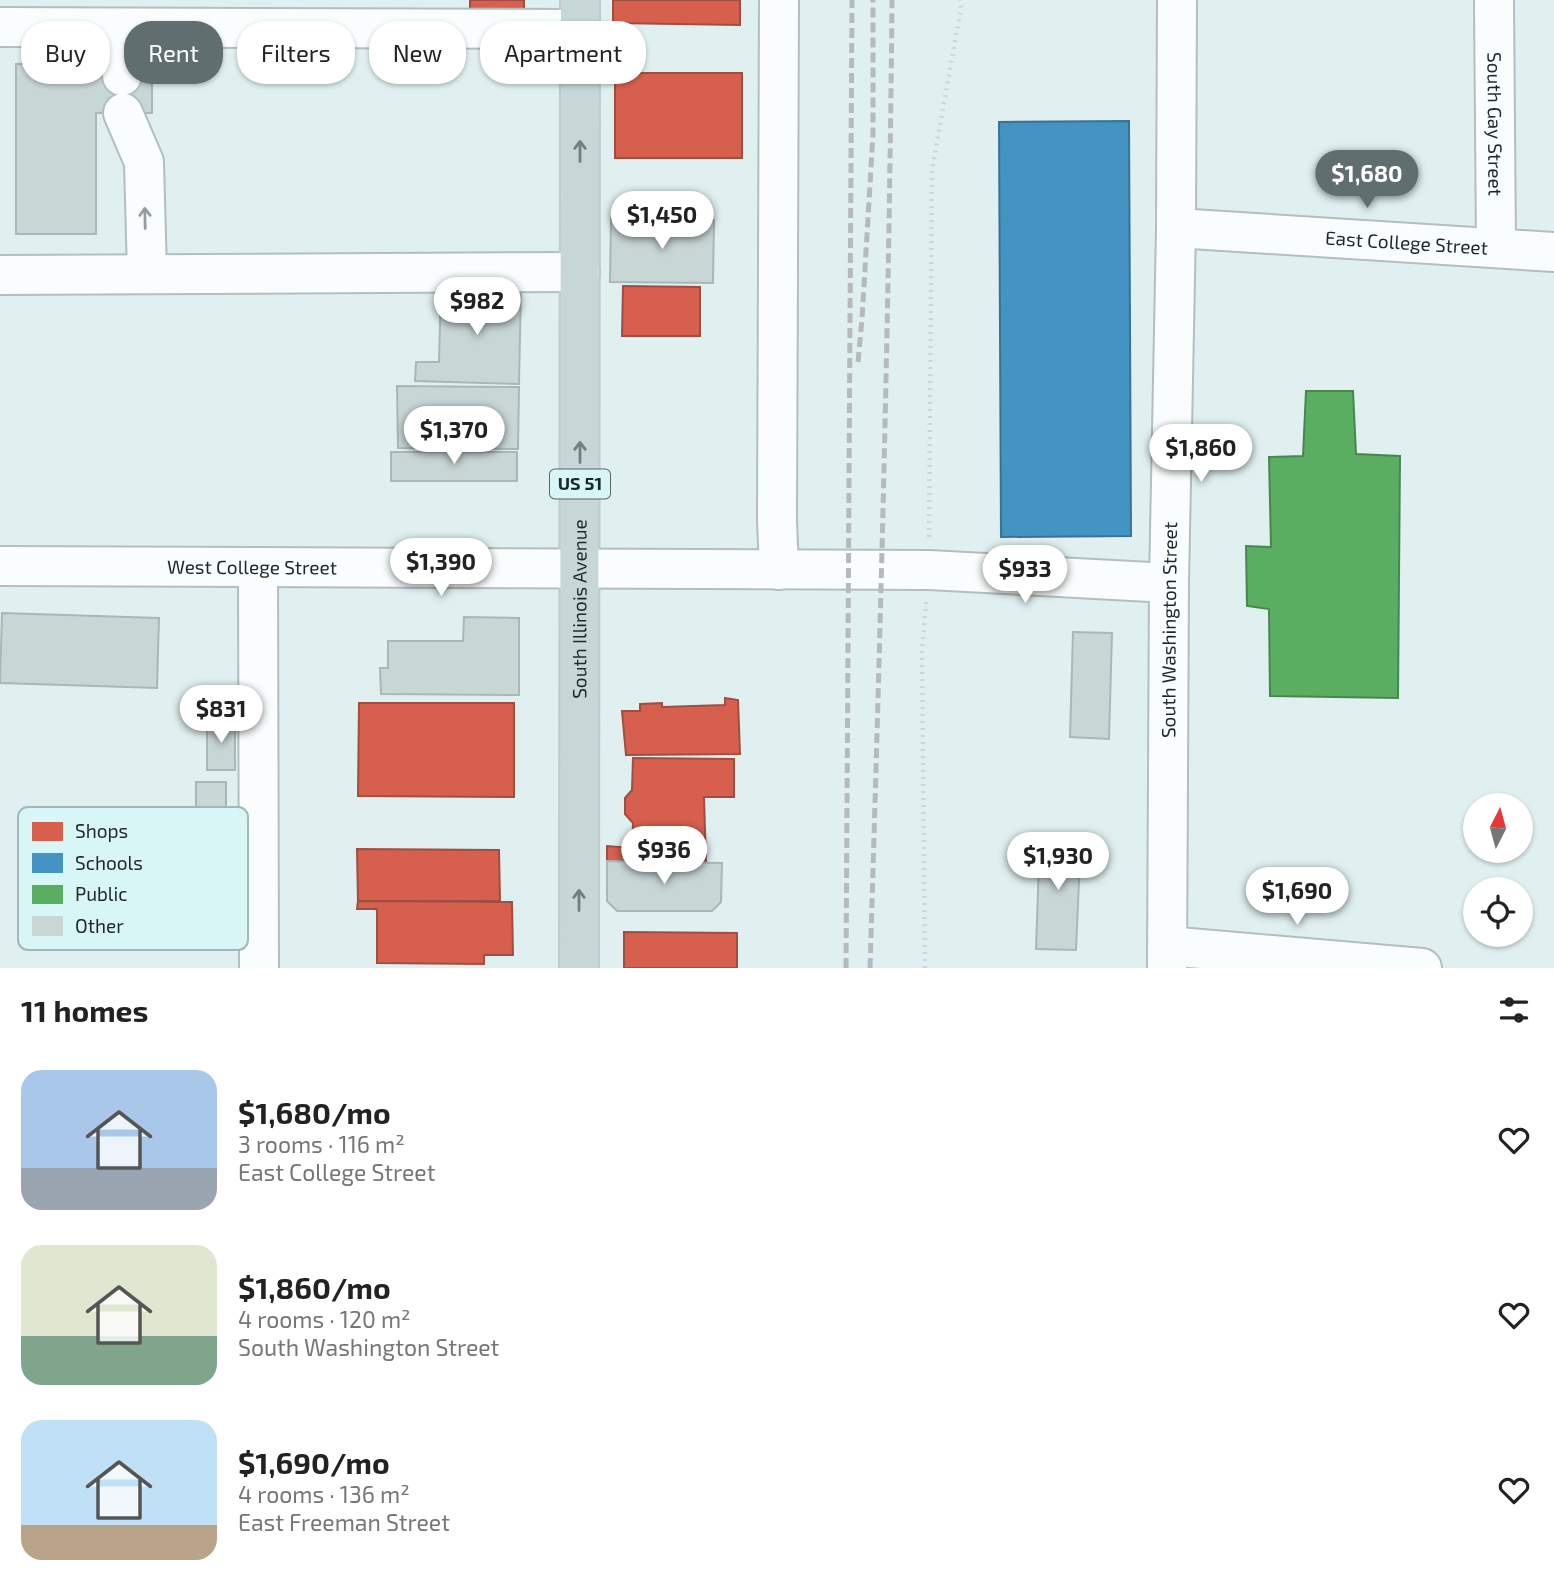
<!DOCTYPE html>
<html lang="en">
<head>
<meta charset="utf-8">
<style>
	:root { --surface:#fff; --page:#f2f2f2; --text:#222; --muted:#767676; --accent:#616e6f }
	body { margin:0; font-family:"Exo 2",sans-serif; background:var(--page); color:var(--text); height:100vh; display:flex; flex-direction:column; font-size:26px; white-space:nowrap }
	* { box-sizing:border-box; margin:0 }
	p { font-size:23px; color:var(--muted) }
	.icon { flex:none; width:38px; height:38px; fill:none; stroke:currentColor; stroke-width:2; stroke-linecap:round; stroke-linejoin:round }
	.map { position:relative; height:968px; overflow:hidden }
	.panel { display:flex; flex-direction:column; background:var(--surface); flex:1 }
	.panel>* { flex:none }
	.banner { position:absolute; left:21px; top:21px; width:700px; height:63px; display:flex; gap:14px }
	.needle { width:46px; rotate:6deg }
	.controls { position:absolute; left:1463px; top:793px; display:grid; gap:14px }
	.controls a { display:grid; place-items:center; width:70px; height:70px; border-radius:50%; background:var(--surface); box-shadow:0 2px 5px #0004; font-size:35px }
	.price { position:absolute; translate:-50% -60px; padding:0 16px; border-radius:24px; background:#fff; color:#222; font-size:23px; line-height:46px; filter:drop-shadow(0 2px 4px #0008) }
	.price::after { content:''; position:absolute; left:50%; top:42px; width:21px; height:16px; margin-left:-10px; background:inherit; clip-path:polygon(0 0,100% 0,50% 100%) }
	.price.active { background:var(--accent); color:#fff }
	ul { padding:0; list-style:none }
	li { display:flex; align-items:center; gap:21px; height:175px; padding:0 21px }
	li span { display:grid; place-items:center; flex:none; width:196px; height:140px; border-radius:21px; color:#555 }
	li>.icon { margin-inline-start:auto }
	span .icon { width:84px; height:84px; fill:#fffc; stroke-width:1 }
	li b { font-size:30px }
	h2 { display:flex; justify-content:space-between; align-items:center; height:84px; padding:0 21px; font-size:30px }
	.pill { padding:0 24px; border-radius:28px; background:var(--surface); box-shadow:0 2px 5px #0004; font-size:24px; line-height:63px }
	.pill.active { background:var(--accent); color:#fff }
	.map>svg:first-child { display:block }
	.shops { fill:#d6604d; stroke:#9e4f42; stroke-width:2 }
	.schools { fill:#4393c3; stroke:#387395; stroke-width:2 }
	.public { fill:#5aae61; stroke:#488650; stroke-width:2 }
	.building { fill:#c9d6d6; stroke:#abb7b7; stroke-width:2 }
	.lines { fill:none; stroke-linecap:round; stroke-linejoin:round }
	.minor-casing { stroke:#b2bebf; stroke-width:42 }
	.highway-casing { stroke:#c2caca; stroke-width:42 }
	.path { stroke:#d1d5d5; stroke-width:4.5; stroke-dasharray:2 5; stroke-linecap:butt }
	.minor { stroke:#fafdfd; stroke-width:38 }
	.highway { stroke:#c7d6d7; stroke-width:38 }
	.rail { stroke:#b6baba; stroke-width:5; stroke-dasharray:10 5; stroke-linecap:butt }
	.oneway { stroke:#727f80 }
	.oneway2 { stroke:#979d9e }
	.labels { text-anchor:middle; stroke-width:7; stroke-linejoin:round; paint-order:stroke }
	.shield { fill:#d9f6f7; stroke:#556667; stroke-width:2 }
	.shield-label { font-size:18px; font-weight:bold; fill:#1d2829 }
	.street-label { font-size:19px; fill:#1d2829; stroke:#d9f6f7 }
	.key { fill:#d9f6f7; stroke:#a1b8b9; stroke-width:2 }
	.key-label { font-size:19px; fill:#1d2829 }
</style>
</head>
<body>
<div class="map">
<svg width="1554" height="968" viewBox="0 0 1554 968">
	<rect width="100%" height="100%" fill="#e0f0f0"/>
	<path class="shops" d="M470,0H524V9H470Z
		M613,0H740V25L613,23Z
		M615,73H742V158H615Z
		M623,286L700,287V336H622Z
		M725,698L738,700L740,754L626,755L622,711H640V704L662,703V707L725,705Z
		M359,703H514V797L358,796Z
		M633,758L734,759V797H704L706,863L607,861V846L632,848L633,823L625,814V798L632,790Z
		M357,849L499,850L500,901H358Z
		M358,901L512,902L513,955H484V964L377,963V909H357Z
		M624,932L737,933V968H624Z"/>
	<path class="schools" d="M1129,121L1131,536L1001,537L999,122Z"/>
	<path class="public" d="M1306,391H1353L1356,454L1400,456L1398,698L1270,696L1269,609L1247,606L1246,546L1271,547L1269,457L1303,456Z"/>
	<path class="building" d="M16,64H96V76H152V113H96V234H16Z
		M611,218L714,220L713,283L610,282Z
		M441,285L521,288L519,384L415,381L416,362H439Z
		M397,386L519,387L518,449L398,448Z
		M391,452H517V481H391Z
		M2,613L159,618L157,688L0,683Z
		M464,617L519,618V695L381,694L380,668H388V641H463Z
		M1073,632L1112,633L1109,739L1070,737Z
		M207,720H235V770H207Z
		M196,782H226V808H196Z
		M1040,833L1081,835L1076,950L1036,949Z
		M607,861L722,863L721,902L712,911H617L607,901Z"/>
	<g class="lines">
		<g class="minor-casing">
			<g id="minor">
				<path id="s1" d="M1494,0L1496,248"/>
				<path d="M0,27L580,29"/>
				<path d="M121,28L122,76"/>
				<path d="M123,113L144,162L147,274"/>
				<path id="s2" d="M1176,228L1554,252"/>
				<path d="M0,275L580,272"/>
				<path id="s3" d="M0,566L929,570L1169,583"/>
				<path d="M258,567L259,968"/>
				<path d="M779,570L777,520L779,0"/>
				<path d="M1167,946L1422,968"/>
				<path id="s4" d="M1167,968L1169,583L1176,228L1177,0"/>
			</g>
		</g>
		<g class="highway-casing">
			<g id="highway">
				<path id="s5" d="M579,968L580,0"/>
			</g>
		</g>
		<path class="path" d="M929,537L932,170L961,8L960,0
			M925,968L922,650L926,602"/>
		<use href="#minor" class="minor"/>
		<use href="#highway" class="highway"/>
		<path class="rail" d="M858,362L862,319L873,134V0
			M846,968L852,0
			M870,968C880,645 889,323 892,0"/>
	</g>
	<defs><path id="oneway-shaft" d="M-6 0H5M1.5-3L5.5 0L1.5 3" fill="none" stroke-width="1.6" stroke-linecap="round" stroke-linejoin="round" transform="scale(1.75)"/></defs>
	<g class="oneway">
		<use href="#oneway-shaft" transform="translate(580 151) rotate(-90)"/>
		<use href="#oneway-shaft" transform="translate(580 452) rotate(-90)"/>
		<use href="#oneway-shaft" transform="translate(579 900) rotate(-90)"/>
	</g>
	<use class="oneway2" href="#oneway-shaft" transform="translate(145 218) rotate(-91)"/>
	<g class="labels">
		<rect class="shield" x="550" y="469.5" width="60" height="29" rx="5"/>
		<g class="shield-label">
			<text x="580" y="490">US 51</text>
		</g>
		<g class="street-label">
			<text dy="7" stroke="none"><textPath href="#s1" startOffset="124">South Gay Street</textPath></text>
			<text dy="7" stroke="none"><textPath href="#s2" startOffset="231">East College Street</textPath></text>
			<text dy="7" stroke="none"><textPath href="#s3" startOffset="252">West College Street</textPath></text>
			<text dy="7" stroke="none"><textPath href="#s5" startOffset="359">South Illinois Avenue</textPath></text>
			<text dy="7" stroke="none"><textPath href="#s4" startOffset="338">South Washington Street</textPath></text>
		</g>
	</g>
	<rect x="18" y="807" width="230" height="143" rx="10" class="key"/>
	<rect x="32" y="822" width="31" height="19" fill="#d6604d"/>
	<rect x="32" y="853" width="31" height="20" fill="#4393c3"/>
	<rect x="32" y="885" width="31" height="19" fill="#5aae61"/>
	<rect x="32" y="916" width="31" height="20" fill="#c9d6d6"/>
	<g class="key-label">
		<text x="75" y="838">Shops</text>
		<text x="75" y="870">Schools</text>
		<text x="75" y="901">Public</text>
		<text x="75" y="933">Other</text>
	</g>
</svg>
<div class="controls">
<a><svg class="needle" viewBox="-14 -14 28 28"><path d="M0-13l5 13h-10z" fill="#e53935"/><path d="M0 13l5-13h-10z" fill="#767676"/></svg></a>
<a><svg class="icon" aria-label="locate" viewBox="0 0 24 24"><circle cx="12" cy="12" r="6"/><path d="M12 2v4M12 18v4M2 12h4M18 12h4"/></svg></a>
</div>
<b class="price active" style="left:1367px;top:210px">$1,680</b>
<b class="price" style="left:662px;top:251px">$1,450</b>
<b class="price" style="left:477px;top:337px">$982</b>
<b class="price" style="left:454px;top:466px">$1,370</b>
<b class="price" style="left:1201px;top:484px">$1,860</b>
<b class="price" style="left:441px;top:598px">$1,390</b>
<b class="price" style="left:1025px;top:605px">$933</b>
<b class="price" style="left:221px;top:745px">$831</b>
<b class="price" style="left:664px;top:886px">$936</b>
<b class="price" style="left:1058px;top:892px">$1,930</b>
<b class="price" style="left:1297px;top:927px">$1,690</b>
<div class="banner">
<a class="pill">Buy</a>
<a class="pill active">Rent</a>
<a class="pill">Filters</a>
<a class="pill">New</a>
<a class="pill">Apartment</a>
</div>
</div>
<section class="panel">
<h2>11 homes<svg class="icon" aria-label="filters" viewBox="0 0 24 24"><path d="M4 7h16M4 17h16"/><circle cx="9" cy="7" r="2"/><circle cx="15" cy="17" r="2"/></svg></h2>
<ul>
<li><span style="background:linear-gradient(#a9c7e8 70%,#9aa5b1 0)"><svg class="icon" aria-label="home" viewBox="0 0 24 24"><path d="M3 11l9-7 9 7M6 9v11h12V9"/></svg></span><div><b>$1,680/mo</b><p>3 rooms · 116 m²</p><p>East College Street</p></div><svg class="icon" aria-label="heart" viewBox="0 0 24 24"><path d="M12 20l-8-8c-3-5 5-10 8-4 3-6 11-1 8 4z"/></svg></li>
<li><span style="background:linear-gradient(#dfe7d0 65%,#7fa58c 0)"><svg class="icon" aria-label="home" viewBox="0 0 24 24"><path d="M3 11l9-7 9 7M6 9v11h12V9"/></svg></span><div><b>$1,860/mo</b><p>4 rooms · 120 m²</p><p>South Washington Street</p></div><svg class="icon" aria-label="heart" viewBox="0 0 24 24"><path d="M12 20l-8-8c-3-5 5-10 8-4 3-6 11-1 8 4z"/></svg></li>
<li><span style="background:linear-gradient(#bfe0f5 75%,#b9a48a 0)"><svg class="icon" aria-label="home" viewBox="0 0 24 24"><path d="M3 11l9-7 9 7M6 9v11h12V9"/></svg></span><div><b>$1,690/mo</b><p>4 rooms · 136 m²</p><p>East Freeman Street</p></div><svg class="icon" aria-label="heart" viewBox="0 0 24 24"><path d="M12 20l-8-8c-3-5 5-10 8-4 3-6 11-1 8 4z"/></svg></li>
</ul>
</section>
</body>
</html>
